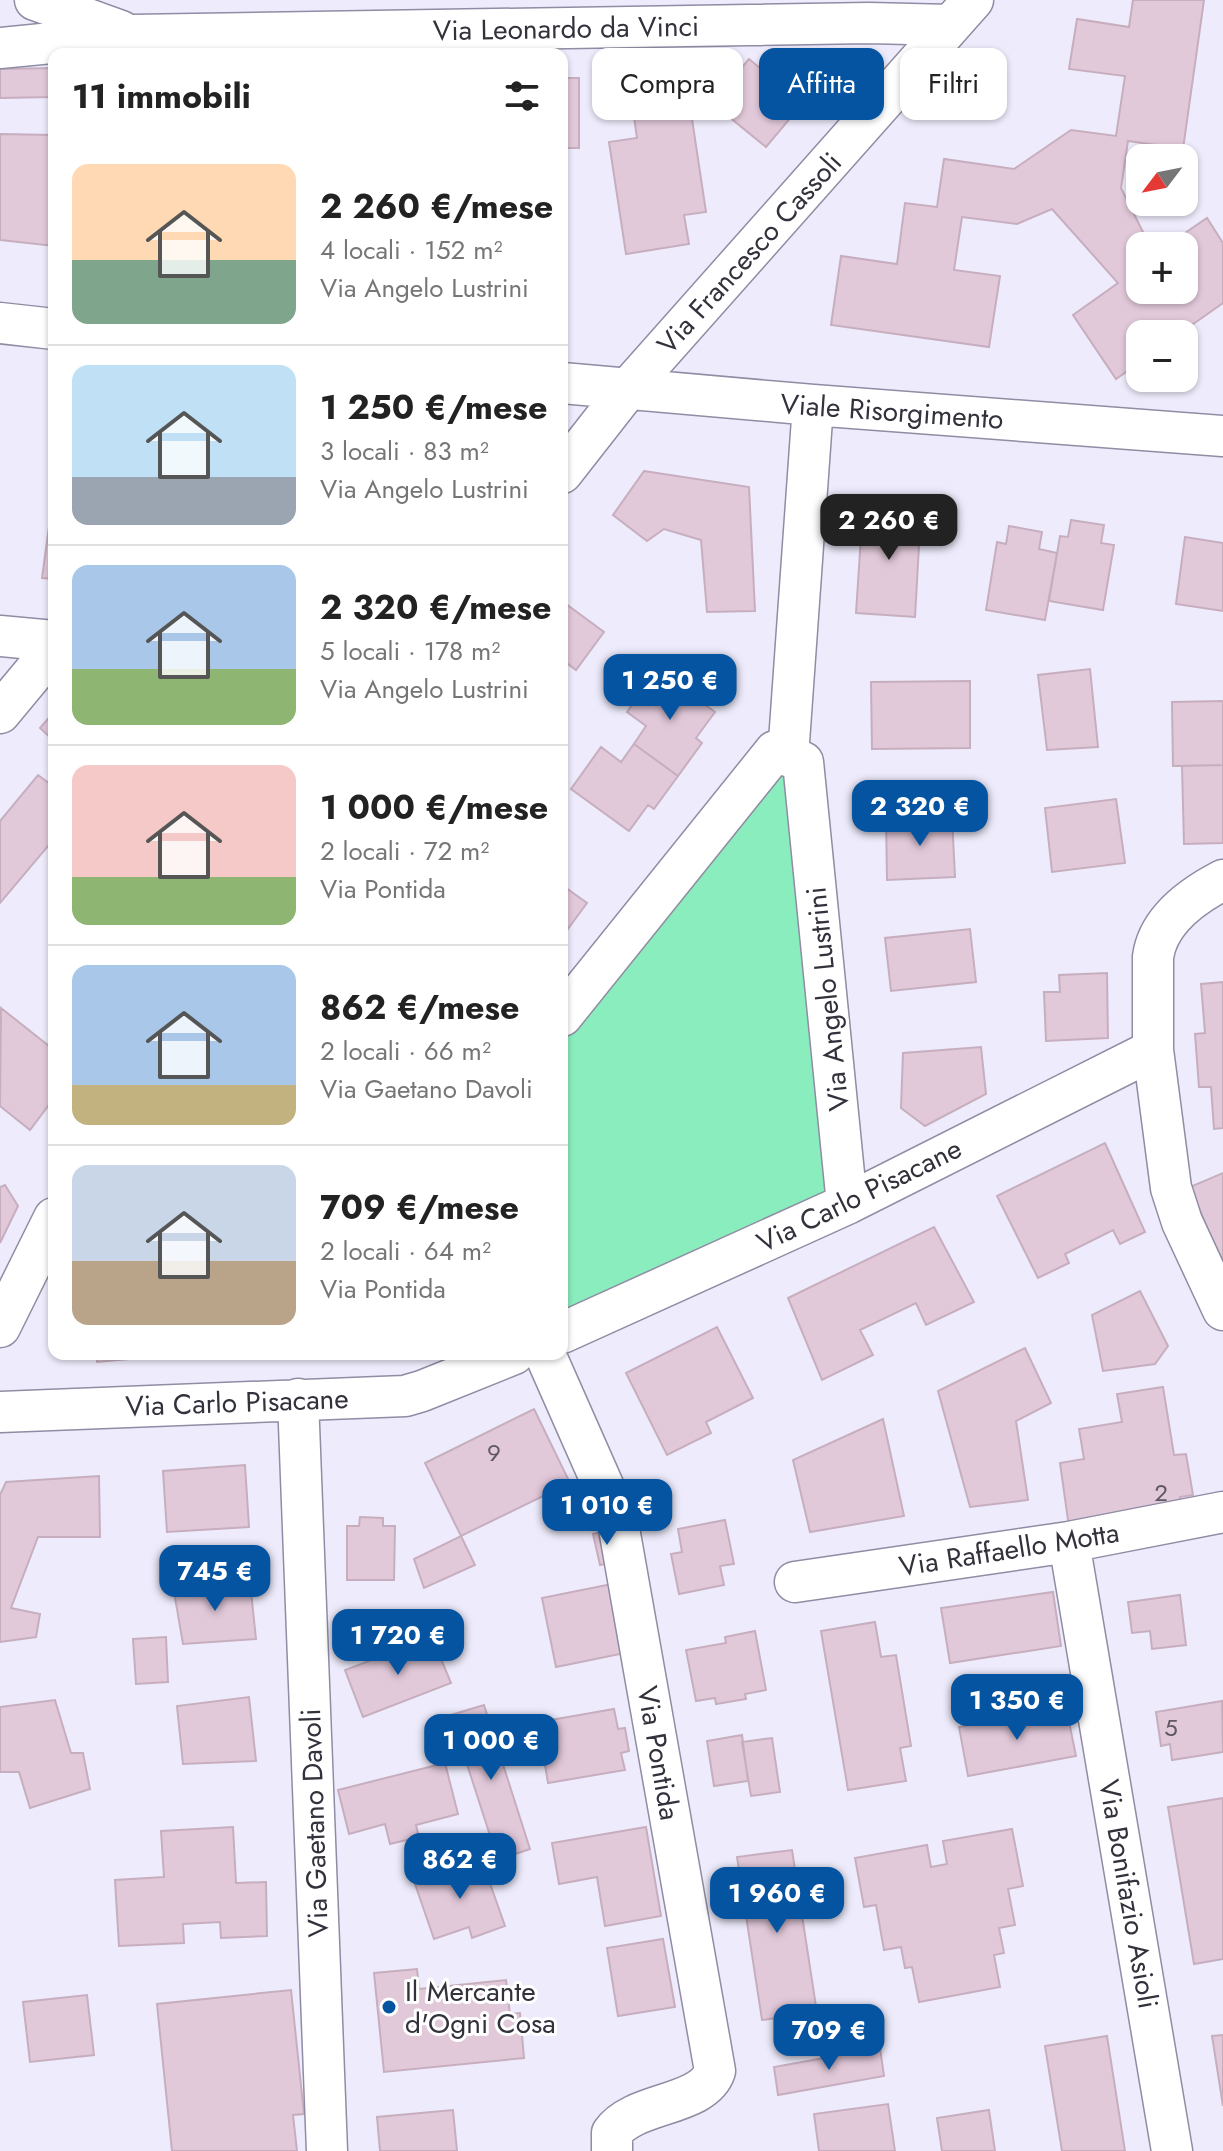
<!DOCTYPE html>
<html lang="it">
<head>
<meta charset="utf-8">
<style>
	:root { --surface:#fff; --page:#f6f6f6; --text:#222; --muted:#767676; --line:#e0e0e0; --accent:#0554a2 }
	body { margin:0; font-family:Jost,sans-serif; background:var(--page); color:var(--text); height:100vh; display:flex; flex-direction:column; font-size:30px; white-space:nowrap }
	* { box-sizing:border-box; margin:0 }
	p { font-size:26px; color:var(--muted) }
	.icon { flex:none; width:44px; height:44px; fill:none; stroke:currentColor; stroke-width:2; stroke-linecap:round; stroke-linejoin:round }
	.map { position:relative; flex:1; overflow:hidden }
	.drawer { position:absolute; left:48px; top:48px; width:520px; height:1312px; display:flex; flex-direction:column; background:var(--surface); border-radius:16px; box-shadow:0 2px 6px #0004 }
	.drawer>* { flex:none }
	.top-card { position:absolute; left:592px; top:48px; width:510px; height:72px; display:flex; gap:16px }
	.needle { width:52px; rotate:238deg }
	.fabs { position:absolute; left:1126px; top:144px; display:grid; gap:16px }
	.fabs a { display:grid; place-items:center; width:72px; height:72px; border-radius:16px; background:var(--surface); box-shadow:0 2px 6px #0004; font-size:40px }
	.price { position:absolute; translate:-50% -68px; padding:0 18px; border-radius:16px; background:var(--accent); color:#fff; font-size:26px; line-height:52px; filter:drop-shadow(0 2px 4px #0008) }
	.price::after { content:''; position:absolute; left:50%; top:48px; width:24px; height:18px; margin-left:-12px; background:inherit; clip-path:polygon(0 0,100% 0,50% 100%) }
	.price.active { background:#222; color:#fff }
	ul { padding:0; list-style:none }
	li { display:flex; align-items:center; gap:24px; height:200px; padding:0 24px }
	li+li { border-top:2px solid var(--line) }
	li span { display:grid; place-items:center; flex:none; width:224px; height:160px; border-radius:16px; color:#555 }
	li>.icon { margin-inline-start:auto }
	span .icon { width:96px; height:96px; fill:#fffc; stroke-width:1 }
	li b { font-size:34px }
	h2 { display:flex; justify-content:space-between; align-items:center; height:96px; padding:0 24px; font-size:34px }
	.pill { padding:0 28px; border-radius:16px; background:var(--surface); box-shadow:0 2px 6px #0004; font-size:28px; line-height:72px }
	.pill.active { background:var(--accent); color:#fff }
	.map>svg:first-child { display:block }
	.green { fill:#8aedbd }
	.building { fill:#e2c9da; stroke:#c7aebf; stroke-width:2 }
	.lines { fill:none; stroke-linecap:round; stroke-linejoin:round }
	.minor-casing { stroke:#8f8ca4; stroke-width:43 }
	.minor { stroke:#fff; stroke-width:40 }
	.poi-dot { fill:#0554a2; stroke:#fff; stroke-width:3 }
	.labels { text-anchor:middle; stroke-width:6; stroke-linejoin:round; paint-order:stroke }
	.number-label { font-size:24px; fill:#5f5864 }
	.street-label { font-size:28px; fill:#33323c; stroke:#fff }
	.poi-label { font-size:28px; fill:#33323c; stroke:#fff; text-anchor:start }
</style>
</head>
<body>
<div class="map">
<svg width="1223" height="2151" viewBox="0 0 1223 2151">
	<rect width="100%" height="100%" fill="#eeecfc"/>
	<path class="green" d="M775,751L803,762L847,1204L562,1333V1016Z"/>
	<path class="building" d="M1133,0H1204L1183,149L1128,141L1121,188L1150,246H1140V290H1184V246H1166L1207,218L1223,243V303L1179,334H1140V362L1116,379L1073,315L1118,283L1052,209L1017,224L962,217L954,270L1000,276L989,347L831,325L841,256L897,264L905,203L937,207L944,159L1014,169L1071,130L1116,136L1125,76L1069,69L1077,19L1129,27Z
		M749,59L803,103L766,147L712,103Z
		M54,68V97L0,98V69Z
		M562,78H579V148H562Z
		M686,79L706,212L684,215L689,244L626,254L609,142L637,138L630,88Z
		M0,134L54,135V246L0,240Z
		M644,471L749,487L755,611L707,612L701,540L664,529L647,541L613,515Z
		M863,506L921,510L915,617L856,613Z
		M50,519L54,520V579L42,578Z
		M1071,520L1104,525L1101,543L1114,545L1103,610L1049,601L1060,536L1068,537Z
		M1009,526L1042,532L1039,549L1057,553L1045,620L986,610L997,542L1006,544Z
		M1185,537L1223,543V611L1176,604Z
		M562,601L604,632L576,670L565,662L562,666Z
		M1090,669L1098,747L1047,750L1038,675Z
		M657,670L715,712L696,738L702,743L678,776L634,744L646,726L627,712Z
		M970,681V748L872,749L871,682Z
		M1223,701V765L1173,766L1172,702Z
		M54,712V741L40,728Z
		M634,744L678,776L654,809L648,805L629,831L571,789L601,747L621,762Z
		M1223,765V843L1184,844L1182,766Z
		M38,775L54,787V839L0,903V821Z
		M1116,799L1125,863L1052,872L1045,808Z
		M886,817H952L955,877L887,880Z
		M562,885L587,903L562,937Z
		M970,929L976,982L891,991L885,938Z
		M1107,973L1108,1038L1046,1041L1044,992H1060L1059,975Z
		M1223,982V1128L1214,1129L1211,1087H1199L1195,1034L1205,1033L1201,984Z
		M1,1008L54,1050V1098L30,1130L0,1106Z
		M981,1047L986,1094L925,1126L901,1108L903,1053Z
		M1105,1143L1145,1232L1120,1244L1113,1230L1065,1254L1069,1263L1038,1278L997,1196Z
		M1223,1173V1265L1190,1187Z
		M5,1185L18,1206L0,1243V1187Z
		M934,1227L974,1302L926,1325L916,1303L860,1330L873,1355L822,1380L788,1298Z
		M1140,1291L1168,1346L1155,1364L1103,1371L1092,1315Z
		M717,1327L753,1398L706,1422L711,1433L667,1455L626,1373Z
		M1025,1348L1051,1403L1016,1421L1028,1500L970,1507L938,1391Z
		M97,1354H183L97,1362Z
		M1163,1387L1174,1455L1186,1454L1193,1495L1180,1497L1181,1510L1069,1527L1060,1463L1084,1459L1079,1429L1122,1422L1117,1394Z
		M534,1409L570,1483L461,1536L425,1463Z
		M883,1419L904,1516L810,1532L793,1460Z
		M245,1465L249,1527L167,1532L163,1471Z
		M99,1476L100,1537H38L11,1608L40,1614L36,1637L0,1642V1495L6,1482Z
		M360,1517L383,1518V1526H395L394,1580H347V1526H359Z
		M725,1520L734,1564L720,1566L724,1585L679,1594L671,1554L682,1552L678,1529Z
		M613,1529L620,1561L600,1565L593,1534Z
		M461,1536L475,1565L424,1588L414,1559Z
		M250,1582L256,1639L183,1644L173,1586Z
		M612,1584L625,1653L556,1667L542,1598Z
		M1053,1592L1061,1646L950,1663L941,1608Z
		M1180,1595L1186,1645L1152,1649L1150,1631L1132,1633L1128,1602Z
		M875,1622L881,1657L896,1655L911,1746L900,1748L906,1781L848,1790L821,1631Z
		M755,1631L766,1690L745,1694L746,1699L716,1704L715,1698L696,1701L686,1650L726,1643L725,1637Z
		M166,1637L168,1682L136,1684L133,1639Z
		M432,1637L451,1683L363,1717L345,1670Z
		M249,1697L256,1761L183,1764L177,1706Z
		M55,1700L71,1753H83L90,1789L30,1808L19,1772H0V1707Z
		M1222,1701L1223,1752L1172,1760L1170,1744L1161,1746L1156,1712Z
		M484,1705L530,1849L498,1860L451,1715Z
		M1066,1707L1076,1756L968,1776L959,1727Z
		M614,1709L618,1729L625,1728L629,1751L621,1753L625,1770L548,1783L543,1753L521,1756L516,1726Z
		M742,1735L748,1781L714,1786L707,1741Z
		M772,1738L780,1792L751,1796L742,1742Z
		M445,1763L458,1814L416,1825L419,1837L390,1844L385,1824L349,1834L338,1790Z
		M1223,1798V1959L1194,1964L1168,1807Z
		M233,1827L236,1883L266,1882L267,1936L221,1938L220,1922L183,1924L184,1943L119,1946L115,1880L164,1877L161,1831Z
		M646,1827L661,1916L605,1926L597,1877L559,1884L552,1843Z
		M1012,1829L1023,1886L1008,1889L1015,1925L999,1928L1004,1953L994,1955L1000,1987L919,2002L912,1967L905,1968L901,1947L884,1950L876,1905L864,1907L855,1858L927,1845L931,1867L947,1864L943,1841Z
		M792,1850L817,2013L762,2020L737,1857Z
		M481,1858L505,1926L472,1938L469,1927L434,1939L414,1881Z
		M663,1939L675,2007L618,2016L607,1948Z
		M417,1969L419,1989L506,1980L510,2014L520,2013L524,2058L384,2072L374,1973Z
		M291,1990L304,2114L293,2115L297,2151H172L157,2004Z
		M87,1995L94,2055L30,2062L23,2002Z
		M1223,2035V2106L1212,2036Z
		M1107,2036L1125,2151H1062L1045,2046Z
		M880,2048L884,2076L778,2095L774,2067Z
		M888,2104L895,2151H819L814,2114Z
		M453,2110L457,2151H380L377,2117Z
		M989,2110L995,2151H942L937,2118Z"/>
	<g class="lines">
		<g class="minor-casing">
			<path id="minor" d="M35,0L121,31
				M0,48L133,35L869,23L951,25
				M0,323L54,329
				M562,383L813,405L1223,436
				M562,473L627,390L973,0
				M0,636L54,641
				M0,713L54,648
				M788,756L813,405
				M1223,880C1192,896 1158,920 1153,957V1050L1171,1188L1182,1222L1223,1310
				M562,1016L775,751L803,762L847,1204
				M0,1327L54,1218
				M562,1333L847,1204L1153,1050
				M545,1354L617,1517L715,2071C703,2107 634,2101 612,2133V2151
				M298,1399L327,2151
				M0,1412L405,1396L422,1391L514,1354
				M1069,1542L1172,2151
				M795,1582L1069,1542L1223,1512"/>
		</g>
		<use href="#minor" class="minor"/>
	</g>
	<circle class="poi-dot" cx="389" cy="2007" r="8"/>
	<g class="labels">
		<g class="number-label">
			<text x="494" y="1461">9</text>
			<text x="1161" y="1501">2</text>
			<text x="1171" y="1736">5</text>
		</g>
		<g class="street-label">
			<text transform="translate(566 28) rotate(-1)" y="10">Via Leonardo da Vinci</text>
			<text transform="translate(749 253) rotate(-48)" y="10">Via Francesco Cassoli</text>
			<text transform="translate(892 411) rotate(4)" y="10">Viale Risorgimento</text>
			<text transform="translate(827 999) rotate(-96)" y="10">Via Angelo Lustrini</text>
			<text transform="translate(859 1195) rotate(-26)" y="10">Via Carlo Pisacane</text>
			<text transform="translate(237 1402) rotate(-2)" y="10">Via Carlo Pisacane</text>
			<text transform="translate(1009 1549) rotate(-9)" y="10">Via Raffaello Motta</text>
			<text transform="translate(659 1753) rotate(80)" y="10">Via Pontida</text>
			<text transform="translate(314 1823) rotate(-92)" y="10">Via Gaetano Davoli</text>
			<text transform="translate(1129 1894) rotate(80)" y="10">Via Bonifazio Asioli</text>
		</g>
		<g class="poi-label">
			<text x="405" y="2001">Il Mercante<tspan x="405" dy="32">d'Ogni Cosa</tspan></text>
		</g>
	</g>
</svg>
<div class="fabs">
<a><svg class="needle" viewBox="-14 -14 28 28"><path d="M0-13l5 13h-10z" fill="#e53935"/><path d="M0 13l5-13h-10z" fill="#767676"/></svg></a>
<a>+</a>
<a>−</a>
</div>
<b class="price active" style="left:889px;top:562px">2 260 €</b>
<b class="price" style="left:670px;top:722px">1 250 €</b>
<b class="price" style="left:920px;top:848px">2 320 €</b>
<b class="price" style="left:607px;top:1547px">1 010 €</b>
<b class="price" style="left:215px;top:1613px">745 €</b>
<b class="price" style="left:398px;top:1677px">1 720 €</b>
<b class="price" style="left:1017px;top:1742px">1 350 €</b>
<b class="price" style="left:491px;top:1782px">1 000 €</b>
<b class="price" style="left:460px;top:1901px">862 €</b>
<b class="price" style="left:777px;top:1935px">1 960 €</b>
<b class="price" style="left:829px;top:2072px">709 €</b>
<div class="top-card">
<a class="pill">Compra</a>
<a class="pill active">Affitta</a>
<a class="pill">Filtri</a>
</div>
<section class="drawer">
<h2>11 immobili<svg class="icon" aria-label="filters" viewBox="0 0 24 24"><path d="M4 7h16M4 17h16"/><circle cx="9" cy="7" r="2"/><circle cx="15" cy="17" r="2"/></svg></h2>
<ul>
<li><span style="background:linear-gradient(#ffd9b3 60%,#7fa58c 0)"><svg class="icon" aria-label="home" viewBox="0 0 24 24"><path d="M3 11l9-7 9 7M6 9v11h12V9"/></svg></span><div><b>2 260 €/mese</b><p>4 locali · 152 m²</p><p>Via Angelo Lustrini</p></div></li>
<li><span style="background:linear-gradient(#bfe0f5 70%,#9aa5b1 0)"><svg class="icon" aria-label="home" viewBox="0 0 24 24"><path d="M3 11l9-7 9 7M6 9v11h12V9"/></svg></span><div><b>1 250 €/mese</b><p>3 locali · 83 m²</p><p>Via Angelo Lustrini</p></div></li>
<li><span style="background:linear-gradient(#a9c7e8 65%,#8fb573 0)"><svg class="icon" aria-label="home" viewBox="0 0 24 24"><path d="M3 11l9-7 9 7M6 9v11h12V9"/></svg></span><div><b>2 320 €/mese</b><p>5 locali · 178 m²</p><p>Via Angelo Lustrini</p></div></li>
<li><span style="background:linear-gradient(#f6c9c9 70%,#8fb573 0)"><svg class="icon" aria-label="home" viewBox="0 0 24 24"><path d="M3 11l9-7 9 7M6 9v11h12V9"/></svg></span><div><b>1 000 €/mese</b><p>2 locali · 72 m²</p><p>Via Pontida</p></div></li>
<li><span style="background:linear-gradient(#a9c7e8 75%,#c2b280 0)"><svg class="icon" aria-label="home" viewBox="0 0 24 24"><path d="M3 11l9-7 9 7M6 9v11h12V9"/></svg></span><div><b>862 €/mese</b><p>2 locali · 66 m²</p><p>Via Gaetano Davoli</p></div></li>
<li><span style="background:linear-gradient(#c9d6e8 60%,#b9a48a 0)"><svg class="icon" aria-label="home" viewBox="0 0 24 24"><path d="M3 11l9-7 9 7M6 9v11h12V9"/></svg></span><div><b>709 €/mese</b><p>2 locali · 64 m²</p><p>Via Pontida</p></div></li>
</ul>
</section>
</div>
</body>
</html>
